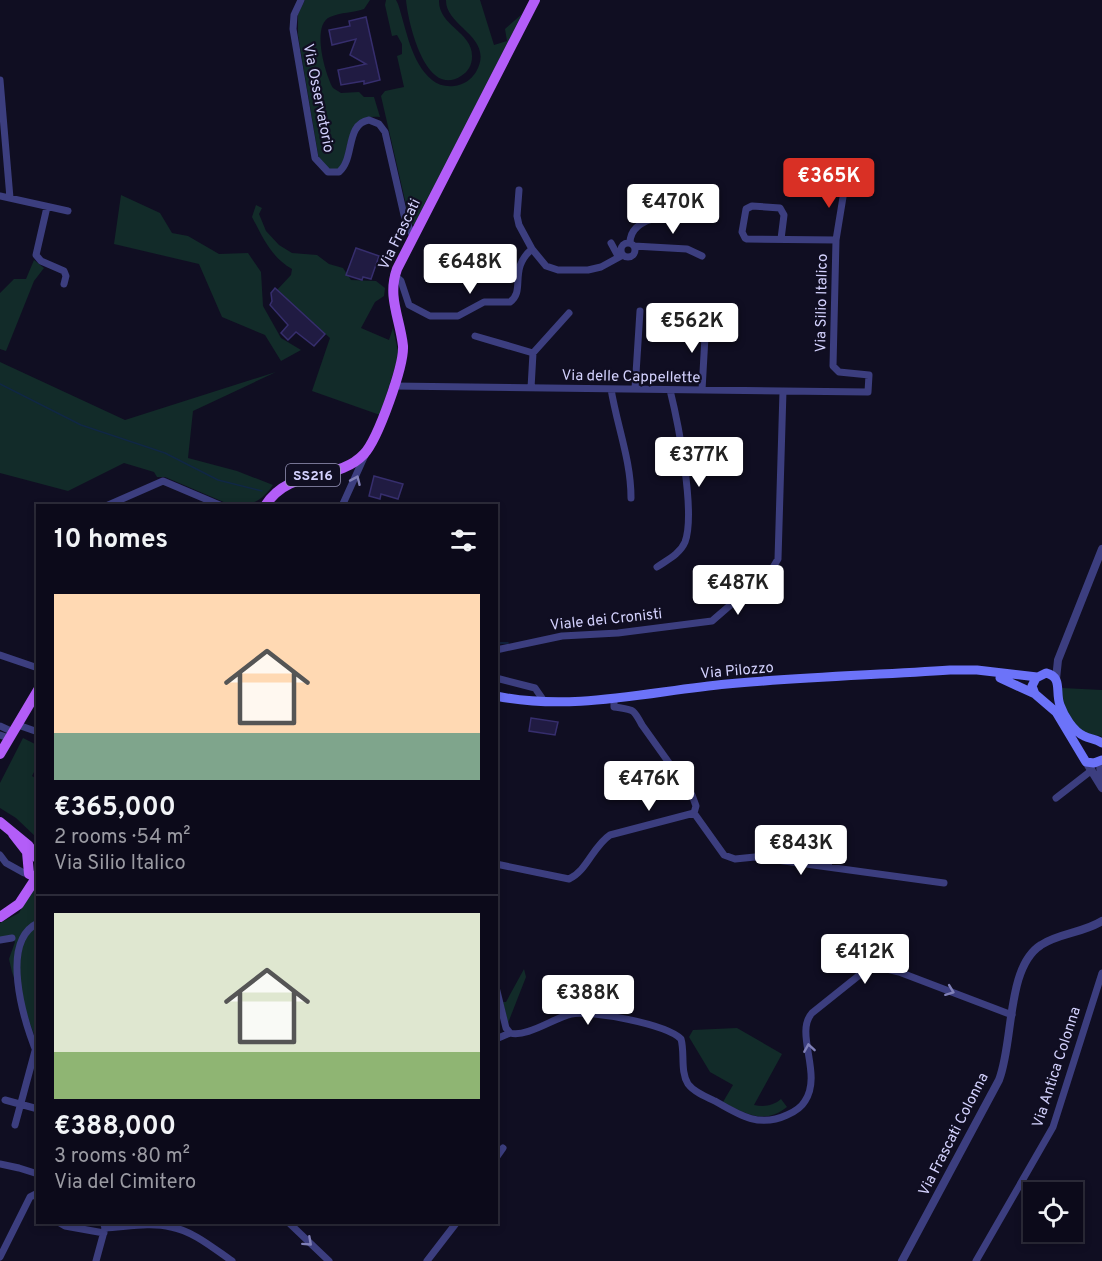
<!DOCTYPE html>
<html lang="en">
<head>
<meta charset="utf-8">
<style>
	:root { --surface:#0c0a1a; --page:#151323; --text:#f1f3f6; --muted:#9a9aa2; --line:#2c2b39; --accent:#d93025 }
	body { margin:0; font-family:Overpass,sans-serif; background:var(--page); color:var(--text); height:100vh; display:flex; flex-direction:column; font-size:22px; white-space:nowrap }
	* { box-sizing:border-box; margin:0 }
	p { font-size:20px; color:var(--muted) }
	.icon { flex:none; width:33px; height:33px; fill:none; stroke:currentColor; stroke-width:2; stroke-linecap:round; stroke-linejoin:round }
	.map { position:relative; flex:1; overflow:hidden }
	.sheet { position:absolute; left:36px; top:504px; width:462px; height:720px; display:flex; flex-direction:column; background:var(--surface); border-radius:0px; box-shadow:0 3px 9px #0003,0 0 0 2px var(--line) }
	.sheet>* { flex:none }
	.controls { position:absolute; left:1023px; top:1182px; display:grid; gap:12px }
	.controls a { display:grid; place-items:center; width:60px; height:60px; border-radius:0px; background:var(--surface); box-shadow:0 3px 9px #0003,0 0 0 2px var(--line); font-size:30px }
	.price { position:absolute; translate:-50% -51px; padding:0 14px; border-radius:6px; background:#fff; color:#222; font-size:20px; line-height:39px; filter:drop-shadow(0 2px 3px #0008) }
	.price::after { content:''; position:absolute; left:50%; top:36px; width:18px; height:14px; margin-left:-9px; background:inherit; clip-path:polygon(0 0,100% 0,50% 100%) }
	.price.on { background:var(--accent); color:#fff }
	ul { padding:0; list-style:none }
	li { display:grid; align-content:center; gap:12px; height:318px; padding:0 18px }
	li+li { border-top:2px solid var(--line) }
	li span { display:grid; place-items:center; height:186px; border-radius:0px; color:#555 }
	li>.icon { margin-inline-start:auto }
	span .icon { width:108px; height:108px; fill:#fffc; stroke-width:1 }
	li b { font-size:26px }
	h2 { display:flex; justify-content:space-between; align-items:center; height:72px; padding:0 18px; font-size:26px }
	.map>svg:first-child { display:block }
	.green { fill:#122b29 }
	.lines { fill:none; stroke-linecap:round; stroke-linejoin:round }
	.stream { stroke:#102745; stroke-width:1.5 }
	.building { fill:#201b42; stroke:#362e6d; stroke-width:1.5 }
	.minor { stroke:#3c3e7f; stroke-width:7 }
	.tertiary { stroke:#3c3e7f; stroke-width:8 }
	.secondary { stroke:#6c73f9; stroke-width:9 }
	.primary { stroke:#b35df8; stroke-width:10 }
	.oneway { stroke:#8080b8 }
	.labels { text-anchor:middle; stroke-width:4.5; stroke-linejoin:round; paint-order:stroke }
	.shield { fill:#100e22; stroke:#9896bb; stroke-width:1.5 }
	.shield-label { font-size:14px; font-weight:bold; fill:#d3d1fd }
	.street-label { font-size:15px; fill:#d3d1fd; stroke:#100e22 }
</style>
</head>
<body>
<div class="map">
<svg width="1102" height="1261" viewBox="0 0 1102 1261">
	<rect width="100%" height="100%" fill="#100e22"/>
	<path class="green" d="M305,0H370L364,9C353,13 341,12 330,17C311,25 325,74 333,88L341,93L359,92L364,97H374L380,117C347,114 349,142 343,167L332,171L319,160L298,35V14Z
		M386,0H396L398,4C406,28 411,63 432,80C438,85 446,87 454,86C463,85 471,80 476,72C496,37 445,27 446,0H480L494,45L507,41L505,29L522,14L415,226L410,222L381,96L385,91L404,87L397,56L402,54V44L397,35L392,36L385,5Z
		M406,0H439C438,26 473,32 472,57C472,65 468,72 461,76C426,99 408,23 406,0Z
		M121,195L160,213L172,233L188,236L219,254L248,253L261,272L263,306L281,338L301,350L281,361L265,335L222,317L199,264L114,244Z
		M256,205L262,208L259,214L266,231L279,245L292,253L317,255L329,264L343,268L351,280L376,281L385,288L384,296L375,302L361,328L389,340L393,328L398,351L396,364L380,415L312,391L330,338L277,290L291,275L292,269C271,257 263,238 252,217Z
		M34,260L44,268L34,281L6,351L0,349V293L14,279H26Z
		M0,362L125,420L276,372L193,411L188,458L237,471L273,485C262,501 253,505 233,506L165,477H157L154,472L124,463L68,491L0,473Z
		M1062,688L1102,690V737C1097,734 1092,737 1087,735C1072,728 1060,703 1062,688Z
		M23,738L37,745V766L32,776L37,779V838L16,818L0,808V783Z
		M36,888L38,890L37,1043L12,972L9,959L15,942L12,938L0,940V923L19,913L32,889Z
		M524,969L526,977L508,1023L503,1002H506Z
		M737,1028L782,1054L754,1105C764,1107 773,1106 781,1099L787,1107C765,1125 745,1114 723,1102L733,1085L710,1072L689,1037L693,1030Z"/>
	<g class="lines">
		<path class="stream" d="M0,384L81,425L165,453L218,480L262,491
			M496,643H508"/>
	</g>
	<path class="building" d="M366,17L380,80L364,84V81L341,85L338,70L366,64L350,55L356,39L332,45L329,30L350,26L349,21Z
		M356,248L379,256L371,279L363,277L362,280L346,275Z
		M275,288L325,334L314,346L296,332L288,340L281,333L288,325L270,305L272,301L271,293Z
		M374,476L403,484L398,499L381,494L380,499L369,496Z
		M531,718L558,722L555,735L529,731Z"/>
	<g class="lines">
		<path class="minor" d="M301,0L294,15L293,29L315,158L328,172H339C355,159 345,124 369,120L379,124L385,132L404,215L413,237
			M0,80L10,198
			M824,176L840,184L844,191L836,240
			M519,190L517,216L519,225L532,249L546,266L558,270H588L601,267L623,255
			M0,196L68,211
			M47,207L36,255L41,261L64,271L66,276L64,284
			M621 250a7 7 0 1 1 14 0a7 7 0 1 1-14 0Z
			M611,243L618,256
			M630,243C630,212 686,214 706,214
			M634,246L687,249L702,256
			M394,275L401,281L409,305L430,316H458L484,302H510C526,291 508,269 532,249
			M475,336L533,353
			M393,386L868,392L869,375L839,372L833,366L836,240L747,239L745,238L742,232L746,209L752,206L780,208L784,215L781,239
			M531,388L533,353L569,313
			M611,389C617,426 631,460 631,498
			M635,389L640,311
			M702,390L706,319
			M106,506L163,481L222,506
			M251,506H262
			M342,506L366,453
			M657,567C667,560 680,554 685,542C696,513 678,422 670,390
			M496,650L562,636L618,633L712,621L772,569L778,559L783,391
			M0,655L38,668
			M496,678L535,688L544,701
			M18,725L38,732
			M0,726L13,732
			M0,735L9,738
			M1056,798L1092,770
			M694,813L724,855L735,859L755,857L944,883
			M0,855L6,863L24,873L28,872
			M496,864L569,879C587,871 593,846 610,835L694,813L696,806L692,795L642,725C633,708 634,710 614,707V700
			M828,867L834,834
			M38,923C0,941 22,1017 38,1056
			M0,940L12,938
			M496,987L506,1028L510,1033
			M510,1033C526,1038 554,1018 571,1014C591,1010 666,1024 681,1039C685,1053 680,1071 688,1084C694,1092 706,1097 715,1101C739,1115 759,1128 787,1115C794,1112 801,1108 805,1101C823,1074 794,1033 812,1013L867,969L879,967L899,972L1012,1015
			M496,1039L510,1033
			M5,1100L38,1109
			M15,1125L35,1051
			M496,1158L503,1148
			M0,1164L19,1168L38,1174
			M58,1222L65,1226L104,1233
			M288,1222L329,1261
			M105,1228C126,1227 150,1222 171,1227C193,1231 213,1248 232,1261
			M0,1257L30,1197L38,1193
			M96,1261L105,1228L103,1222
			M427,1261L457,1222
			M976,1261L1053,1127L1102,973"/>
		<path class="tertiary" d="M1056,679L1058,660L1102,549
			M1086,762L1102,788
			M1100,762L1101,783
			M902,1261L999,1080C1014,1042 1006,967 1041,945C1059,933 1083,933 1102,921"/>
		<path class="secondary" d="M1000,678L1035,694
			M496,696C574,712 651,691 727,684C802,677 876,675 950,670H977L1037,677
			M1102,743C1096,739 1090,739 1084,736C1073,731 1064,716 1060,705C1055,692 1063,677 1046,673L1036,678L1032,686L1035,694L1056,712L1086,762L1094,763L1102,760"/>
		<path class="primary" d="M265,506C290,466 337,483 364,454C378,439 404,366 403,346C400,318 387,297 397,269L535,0
			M0,754L38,690
			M0,822L28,845L38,859
			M13,834L27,852L29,874L38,878
			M0,917L19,904L36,878"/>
	</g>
	<defs><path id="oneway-chevron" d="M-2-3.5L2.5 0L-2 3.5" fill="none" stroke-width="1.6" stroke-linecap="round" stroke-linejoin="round" transform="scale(1.5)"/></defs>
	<g class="oneway">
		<use href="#oneway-chevron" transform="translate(356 480) rotate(-66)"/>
		<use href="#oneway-chevron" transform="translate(950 991) rotate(21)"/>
		<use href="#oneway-chevron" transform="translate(809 1048) rotate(-99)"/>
		<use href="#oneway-chevron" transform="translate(308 1242) rotate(42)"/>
	</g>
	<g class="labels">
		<rect class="shield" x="286" y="464" width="54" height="22" rx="4.5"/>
		<g class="shield-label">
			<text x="313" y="480">SS216</text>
		</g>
		<g class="street-label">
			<text transform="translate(319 98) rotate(79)" y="5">Via Osservatorio</text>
			<text transform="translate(399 234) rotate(-64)" y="5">Via Frascati</text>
			<text transform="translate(821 303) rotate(-89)" y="5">Via Silio Italico</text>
			<text transform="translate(631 376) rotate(1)" y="5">Via delle Cappellette</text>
			<text transform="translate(606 619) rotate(-6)" y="5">Viale dei Cronisti</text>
			<text transform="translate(737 670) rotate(-5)" y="5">Via Pilozzo</text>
			<text transform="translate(1056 1067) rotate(-72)" y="5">Via Antica Colonna</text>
			<text transform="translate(953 1134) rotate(-63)" y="5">Via Frascati Colonna</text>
		</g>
	</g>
</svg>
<div class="controls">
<a><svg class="icon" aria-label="locate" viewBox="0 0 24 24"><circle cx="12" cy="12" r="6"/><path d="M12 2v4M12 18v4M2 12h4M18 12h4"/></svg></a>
</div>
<b class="price on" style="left:829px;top:209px">€365K</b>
<b class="price" style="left:673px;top:235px">€470K</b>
<b class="price" style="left:470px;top:295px">€648K</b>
<b class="price" style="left:692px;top:354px">€562K</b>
<b class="price" style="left:699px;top:488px">€377K</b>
<b class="price" style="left:738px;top:616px">€487K</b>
<b class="price" style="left:649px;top:812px">€476K</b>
<b class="price" style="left:801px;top:876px">€843K</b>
<b class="price" style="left:865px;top:985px">€412K</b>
<b class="price" style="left:588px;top:1026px">€388K</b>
<section class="sheet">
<h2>10 homes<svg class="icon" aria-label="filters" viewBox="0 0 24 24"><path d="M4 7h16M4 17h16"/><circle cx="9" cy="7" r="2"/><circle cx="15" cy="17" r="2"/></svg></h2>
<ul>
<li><span style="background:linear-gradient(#ffd9b3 75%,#7fa58c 0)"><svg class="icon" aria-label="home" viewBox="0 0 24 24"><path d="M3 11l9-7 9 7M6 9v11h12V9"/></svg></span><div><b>€365,000</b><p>2 rooms · 54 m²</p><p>Via Silio Italico</p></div></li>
<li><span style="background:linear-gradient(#dfe7d0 75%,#8fb573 0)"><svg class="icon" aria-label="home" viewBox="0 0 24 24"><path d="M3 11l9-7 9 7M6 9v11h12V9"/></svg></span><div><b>€388,000</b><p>3 rooms · 80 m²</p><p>Via del Cimitero</p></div></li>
</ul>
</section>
</div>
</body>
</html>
